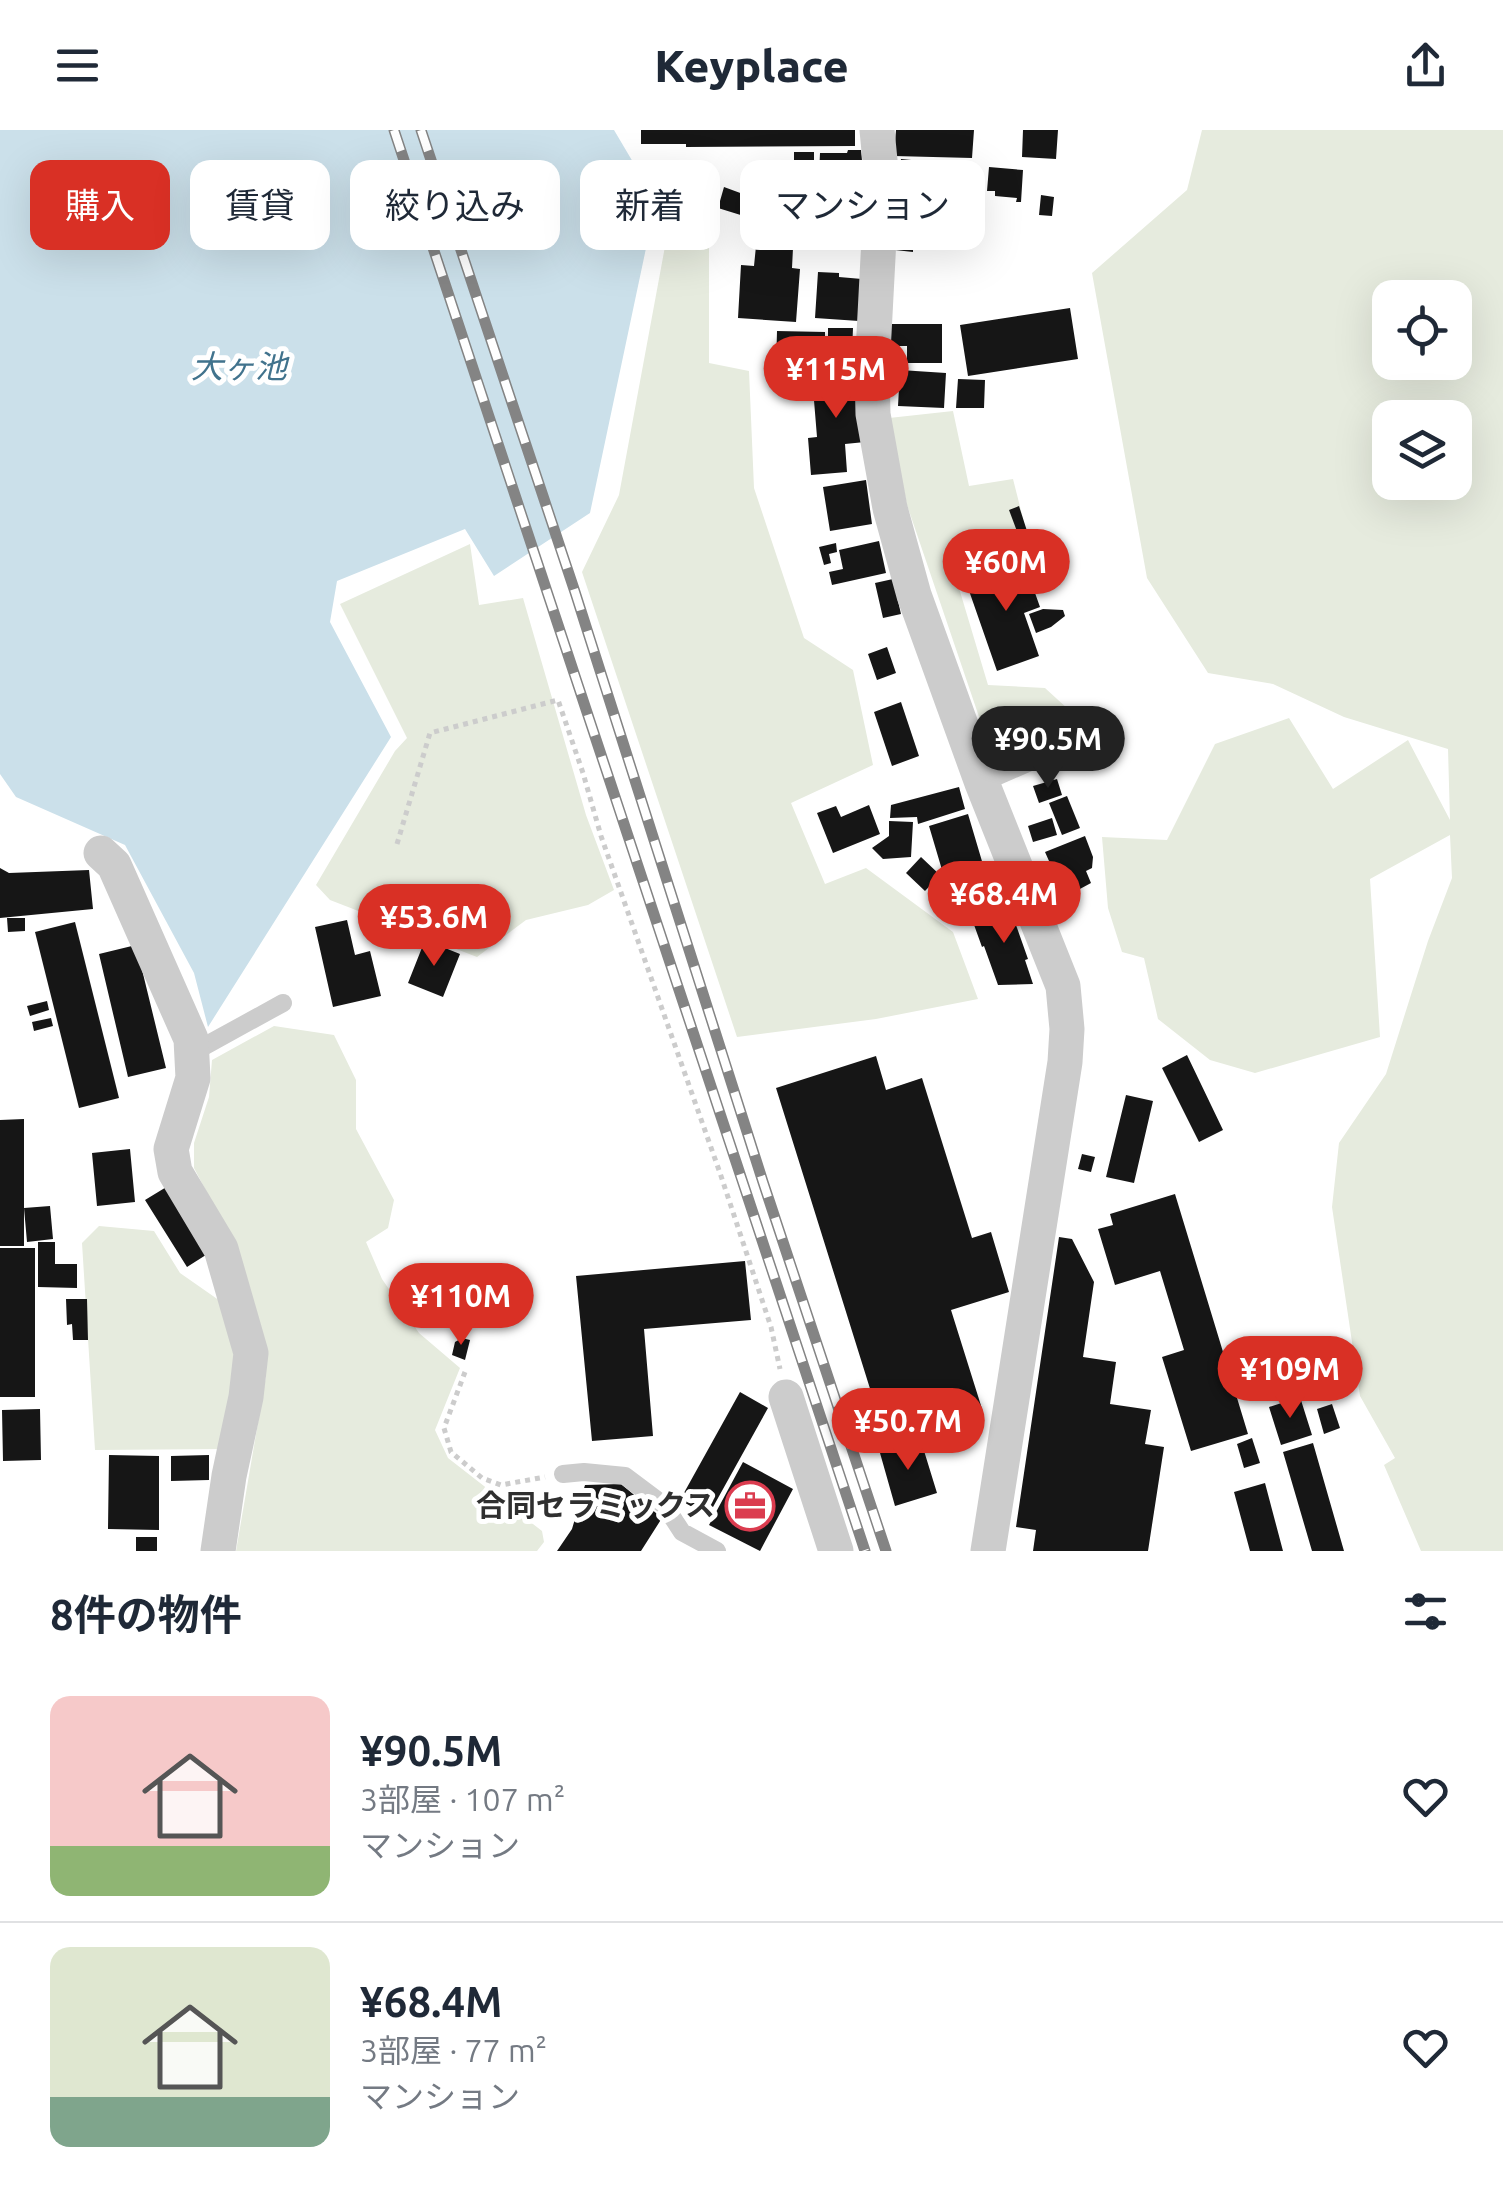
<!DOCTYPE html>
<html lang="ja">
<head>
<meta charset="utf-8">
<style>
	:root { --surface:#fff; --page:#f2f2f3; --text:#1f2937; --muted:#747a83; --line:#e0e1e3; --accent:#d93025 }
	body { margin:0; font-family:Ubuntu,"Noto Sans JP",sans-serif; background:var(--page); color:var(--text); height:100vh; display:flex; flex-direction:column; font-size:38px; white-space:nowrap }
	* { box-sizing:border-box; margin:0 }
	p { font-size:32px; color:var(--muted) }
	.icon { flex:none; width:55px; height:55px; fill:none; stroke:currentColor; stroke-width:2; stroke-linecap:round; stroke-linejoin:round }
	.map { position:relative; height:1421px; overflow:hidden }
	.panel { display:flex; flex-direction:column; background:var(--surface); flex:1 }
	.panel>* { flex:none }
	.hud { position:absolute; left:30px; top:30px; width:1000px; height:90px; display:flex; gap:20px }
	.buttons { position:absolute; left:1372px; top:150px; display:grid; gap:20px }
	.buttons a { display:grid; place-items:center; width:100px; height:100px; border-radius:20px; background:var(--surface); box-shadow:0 10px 40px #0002; font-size:50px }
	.price { position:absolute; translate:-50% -85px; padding:0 22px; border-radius:35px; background:var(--accent); color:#fff; font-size:32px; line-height:65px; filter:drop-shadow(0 2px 5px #0008) }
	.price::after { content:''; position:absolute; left:50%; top:60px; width:30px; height:22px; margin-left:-15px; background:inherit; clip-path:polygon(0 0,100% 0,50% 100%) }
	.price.on { background:#222; color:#fff }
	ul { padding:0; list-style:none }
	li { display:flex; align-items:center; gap:30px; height:250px; padding:0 50px }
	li+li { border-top:2px solid var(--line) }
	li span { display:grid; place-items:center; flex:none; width:280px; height:200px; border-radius:20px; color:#555 }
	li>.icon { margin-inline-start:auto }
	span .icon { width:120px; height:120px; fill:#fffc; stroke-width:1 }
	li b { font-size:42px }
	h2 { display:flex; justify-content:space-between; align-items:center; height:120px; padding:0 50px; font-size:42px }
	.chip { padding:0 35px; border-radius:20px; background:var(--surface); box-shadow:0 10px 40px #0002; font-size:35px; line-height:90px }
	.chip.on { background:var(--accent); color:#fff }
	header { display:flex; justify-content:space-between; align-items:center; height:130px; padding:0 50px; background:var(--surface); font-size:45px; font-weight:800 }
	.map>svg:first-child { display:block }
	.green { fill:#e6ebde; fill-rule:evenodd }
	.water { fill:#cbe0ea }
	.building { fill:#161616 }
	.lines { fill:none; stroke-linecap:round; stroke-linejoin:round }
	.path { stroke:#ccc; stroke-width:5; stroke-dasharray:5 5; stroke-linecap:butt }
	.lane { stroke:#ccc; stroke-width:18 }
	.street { stroke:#ccc; stroke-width:35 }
	.rail-casing { stroke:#848484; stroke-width:11 }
	.rail { stroke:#fff; stroke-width:8; stroke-dasharray:22; stroke-linecap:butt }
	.labels { text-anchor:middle; stroke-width:10; stroke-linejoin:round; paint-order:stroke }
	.poi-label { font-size:30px; font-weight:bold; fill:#2f2f2f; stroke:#fff; text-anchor:end }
	.water-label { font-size:32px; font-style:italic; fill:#41738d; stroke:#fff }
</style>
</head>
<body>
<header><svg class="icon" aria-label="menu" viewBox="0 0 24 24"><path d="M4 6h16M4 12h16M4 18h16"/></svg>Keyplace<svg class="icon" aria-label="share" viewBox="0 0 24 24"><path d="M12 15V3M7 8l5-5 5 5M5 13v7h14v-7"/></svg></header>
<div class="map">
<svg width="1503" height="1421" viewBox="0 0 1503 1421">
	<rect width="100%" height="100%" fill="#fff"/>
	<path class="green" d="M1202,0H1503V1421H1421L1384,1335L1395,1328L1360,1266L1332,1077L1339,1013L1386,944L1428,811L1452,748L1450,705L1370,749L1380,907L1255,943L1210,930L1158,889L1144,828L1122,822L1108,778L1102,707L1167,710L1215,614L1289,588L1333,659L1408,610L1450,690L1448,619L1344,587L1273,554L1208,543L1147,448L1092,143L1187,60ZM1390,168H1455V232H1390ZM1390,288H1455V352H1390Z
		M671,84L709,99V233L749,241L754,358L804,508L853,540L873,635L791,673L825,754L866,738L953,802L978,869L876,889L737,907L582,442L619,365Z
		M953,281L969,356L1013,349L1032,424L956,448L988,555L1045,558L1080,590L991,622L907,375L889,288Z
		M470,414L479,475L523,468L586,685L614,760L588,775L526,790L477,827L330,770L316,755L395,621L407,608L340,474Z
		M274,896L334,905L356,950V999L394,1070L388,1098L366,1112L382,1149L419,1203L460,1238L435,1300L448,1328L542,1401L544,1412L537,1421H236L266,1246L264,1221L233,1112L194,1038V1013L209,967L212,930Z
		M99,1096L154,1101L180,1143L223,1173L242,1221L227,1319L95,1320L82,1113Z"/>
	<path class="water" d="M0,0H614L656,71L590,383L494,446L465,399L337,451L330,492L391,607L208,897L194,843L125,715L16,667L0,644Z"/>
	<path class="building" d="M641,0H855V16L686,17V14H641Z
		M896,0H974L972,28L894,26Z
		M1023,0H1058L1056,29L1022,27Z
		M848,20H861L863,41V45L853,44V54H857L856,70H853V92L817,91L809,86L810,76H803L807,45H819L820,23H847Z
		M794,22H814V39H794Z
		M901,29L973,36L971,62L960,61L959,65L974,67L970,106L956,107V111L953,110L952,120L913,116V122L895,120L896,80H904L906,62H912V57L898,56Z
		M989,37L1023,40L1021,72H1016L1017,68L995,66V61H987Z
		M724,57L743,64L742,67L764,74L774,81L770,94L718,78Z
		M1041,65L1054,67L1052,86L1039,85Z
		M756,116L793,118L792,138L800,139L796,192L738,188L741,135L754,136Z
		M818,142L839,143V147L862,149L859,191L815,188Z
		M1070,178L1078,229L968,246L960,195Z
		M888,194H942V233H907V216H889Z
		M828,198H853L852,222H828Z
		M777,201L825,202V241L776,240Z
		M900,240L946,243L944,278L898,276Z
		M803,241L804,257L772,259L771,243Z
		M859,242L865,312L845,314L847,342L811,345L808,308L817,307L812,246Z
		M958,249L985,250L984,278H956Z
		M866,350L872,394L830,401L823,357Z
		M1019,376L1027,401L1018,404L1009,380Z
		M879,411L886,443L832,455L829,442L843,439L839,420Z
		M836,413L837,422L829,424L831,433L824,435L819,417Z
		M1024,432L1040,477L1024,483L1039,526L997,541L966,452Z
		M893,449L901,484L883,488L875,453Z
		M1043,479L1063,480L1065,486L1051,497L1036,503L1029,484Z
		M887,517L896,543L877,550L868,524Z
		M901,572L919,626L892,636L874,582Z
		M1057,649L1062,665L1039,673L1033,656Z
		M959,657L965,679L918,694L917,687L890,688L891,675Z
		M1067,666L1080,698L1062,705L1049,673Z
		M869,675L880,704L833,723L817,683L836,676L841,687Z
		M968,684L984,738L945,750L929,696Z
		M1052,688L1057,705L1033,712L1028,696Z
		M889,691L913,692L911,727L883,729L872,718L889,706Z
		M1085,706L1093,727L1092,738L1086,741L1091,753L1065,767L1045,722Z
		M921,727L940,745L925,761L906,743Z
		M0,738L9,743L89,740L93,779L0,788Z
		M1001,772L1004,781L1010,778L1028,829L1025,830L1033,854L998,855L984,816L982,817L973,792L988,787L985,778Z
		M7,788H25V801L8,802Z
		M347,790L355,825L370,821L381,866L333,877L315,797Z
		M75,792L119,968L79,978L35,802Z
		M425,810L460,824L443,867L408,853Z
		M136,815L166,938L128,947L99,824Z
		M47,871L49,880L30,886L27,876Z
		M51,888L53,896L34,901L32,892Z
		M1187,925L1223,1000L1199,1012L1162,938Z
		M876,926L886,960L922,948L972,1108L991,1102L1009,1162L951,1180L983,1282L887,1313L776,958Z
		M1126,965L1153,971L1134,1053L1106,1047Z
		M24,989V1116H0V990Z
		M130,1019L135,1072L97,1076L92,1023Z
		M1082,1024L1095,1027L1091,1042L1078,1039Z
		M168,1056L209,1123L187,1137L145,1070Z
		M1175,1064L1248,1304L1191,1321L1162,1227L1184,1220L1160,1141L1115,1155L1098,1099L1113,1095L1110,1084Z
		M50,1076L53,1109L27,1112L24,1078Z
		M1059,1107L1072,1109L1094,1152L1083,1227L1116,1232L1110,1274L1151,1280L1145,1314L1164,1317L1148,1421H1033L1036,1400L1016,1397Z
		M38,1112H55V1134H77V1158L38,1157Z
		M0,1118H35V1267H0Z
		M745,1131L751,1190L644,1199L653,1306L592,1311L576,1146Z
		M66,1169H87L88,1210H73L72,1194L67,1195Z
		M462,1208L470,1210L465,1230L452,1225L455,1212Z
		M1277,1223L1283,1253L1261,1257L1256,1227Z
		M740,1262L768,1278L708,1386L680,1370Z
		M1300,1267L1312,1305L1281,1315L1269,1277Z
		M1332,1274L1340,1298L1324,1304L1317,1279Z
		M40,1279L41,1330L3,1331L2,1280Z
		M1252,1308L1260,1333L1244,1338L1237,1314Z
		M921,1311L937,1363L895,1376L880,1323Z
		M1313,1313L1344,1421H1312L1283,1322Z
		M109,1325L159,1326V1400L108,1399Z
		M209,1325V1350L171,1351V1326Z
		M743,1332L793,1359L760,1421L709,1395Z
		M1265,1353L1283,1421H1250L1234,1362Z
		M621,1354L662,1388L641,1421H557L572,1399L585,1355Z
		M136,1407H157V1421H136Z"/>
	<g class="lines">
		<path class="path" d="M397,714L430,603L558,570L583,643L601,706L720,1043L771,1197L780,1239
			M465,1242L444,1298L451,1322L482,1348L501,1355L545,1347"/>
		<path class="lane" d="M982,653L1108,598
			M192,923L283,873
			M563,1344L584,1342L625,1346L665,1376L682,1402L717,1421"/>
		<path class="street" d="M877,0L882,51L872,242L873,284L890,378L914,465L982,653L1063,856L1067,899L1065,932L988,1421
			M101,723L114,735L191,909L193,948L171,1019L175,1042L221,1119L251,1223L246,1267L229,1346L218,1421
			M786,1267L836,1421"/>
		<g class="rail-casing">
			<path id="rail" d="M394,0L865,1421
				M421,0L575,462L763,1052L886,1421"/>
		</g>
		<use href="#rail" class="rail"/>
	</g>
	<defs>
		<g id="office-ring" transform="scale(2.5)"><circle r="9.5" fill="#fff" stroke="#db3c4f" stroke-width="1.5"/><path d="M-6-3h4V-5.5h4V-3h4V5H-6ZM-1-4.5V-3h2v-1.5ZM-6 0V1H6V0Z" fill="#db3c4f"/></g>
	</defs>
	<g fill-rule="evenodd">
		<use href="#office-ring" x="750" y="1376"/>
	</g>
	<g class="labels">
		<g class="poi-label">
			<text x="715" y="1386">合同セラミックス</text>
		</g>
		<g class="water-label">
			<text x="239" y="248">大ヶ池</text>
		</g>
	</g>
</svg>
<div class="buttons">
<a><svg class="icon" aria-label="locate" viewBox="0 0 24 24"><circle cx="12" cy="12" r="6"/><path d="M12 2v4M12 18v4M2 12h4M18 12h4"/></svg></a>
<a><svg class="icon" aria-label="layers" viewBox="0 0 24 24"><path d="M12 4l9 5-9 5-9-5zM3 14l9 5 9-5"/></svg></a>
</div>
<b class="price" style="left:836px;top:291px">¥115M</b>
<b class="price" style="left:1006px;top:484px">¥60M</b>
<b class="price on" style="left:1048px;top:661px">¥90.5M</b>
<b class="price" style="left:1004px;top:816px">¥68.4M</b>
<b class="price" style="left:434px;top:839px">¥53.6M</b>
<b class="price" style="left:461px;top:1218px">¥110M</b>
<b class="price" style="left:1290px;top:1291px">¥109M</b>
<b class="price" style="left:908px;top:1343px">¥50.7M</b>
<div class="hud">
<a class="chip on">購入</a>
<a class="chip">賃貸</a>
<a class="chip">絞り込み</a>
<a class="chip">新着</a>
<a class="chip">マンション</a>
</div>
</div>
<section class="panel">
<h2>8件の物件<svg class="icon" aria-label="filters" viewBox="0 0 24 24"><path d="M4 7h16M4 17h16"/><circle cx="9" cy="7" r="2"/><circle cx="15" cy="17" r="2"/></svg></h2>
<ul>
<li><span style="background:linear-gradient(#f6c9c9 75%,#8fb573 0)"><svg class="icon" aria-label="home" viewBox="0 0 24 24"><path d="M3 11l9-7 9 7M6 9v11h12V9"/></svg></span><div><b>¥90.5M</b><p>3部屋 · 107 m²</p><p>マンション</p></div><svg class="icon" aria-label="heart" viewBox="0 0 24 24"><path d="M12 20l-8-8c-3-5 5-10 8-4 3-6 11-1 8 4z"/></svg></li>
<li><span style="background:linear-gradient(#dfe7d0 75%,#7fa58c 0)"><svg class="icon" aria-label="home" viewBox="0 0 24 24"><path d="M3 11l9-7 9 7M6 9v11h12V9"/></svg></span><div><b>¥68.4M</b><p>3部屋 · 77 m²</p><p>マンション</p></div><svg class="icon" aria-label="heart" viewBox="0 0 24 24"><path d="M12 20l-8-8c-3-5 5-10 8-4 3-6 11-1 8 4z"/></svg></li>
</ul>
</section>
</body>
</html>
